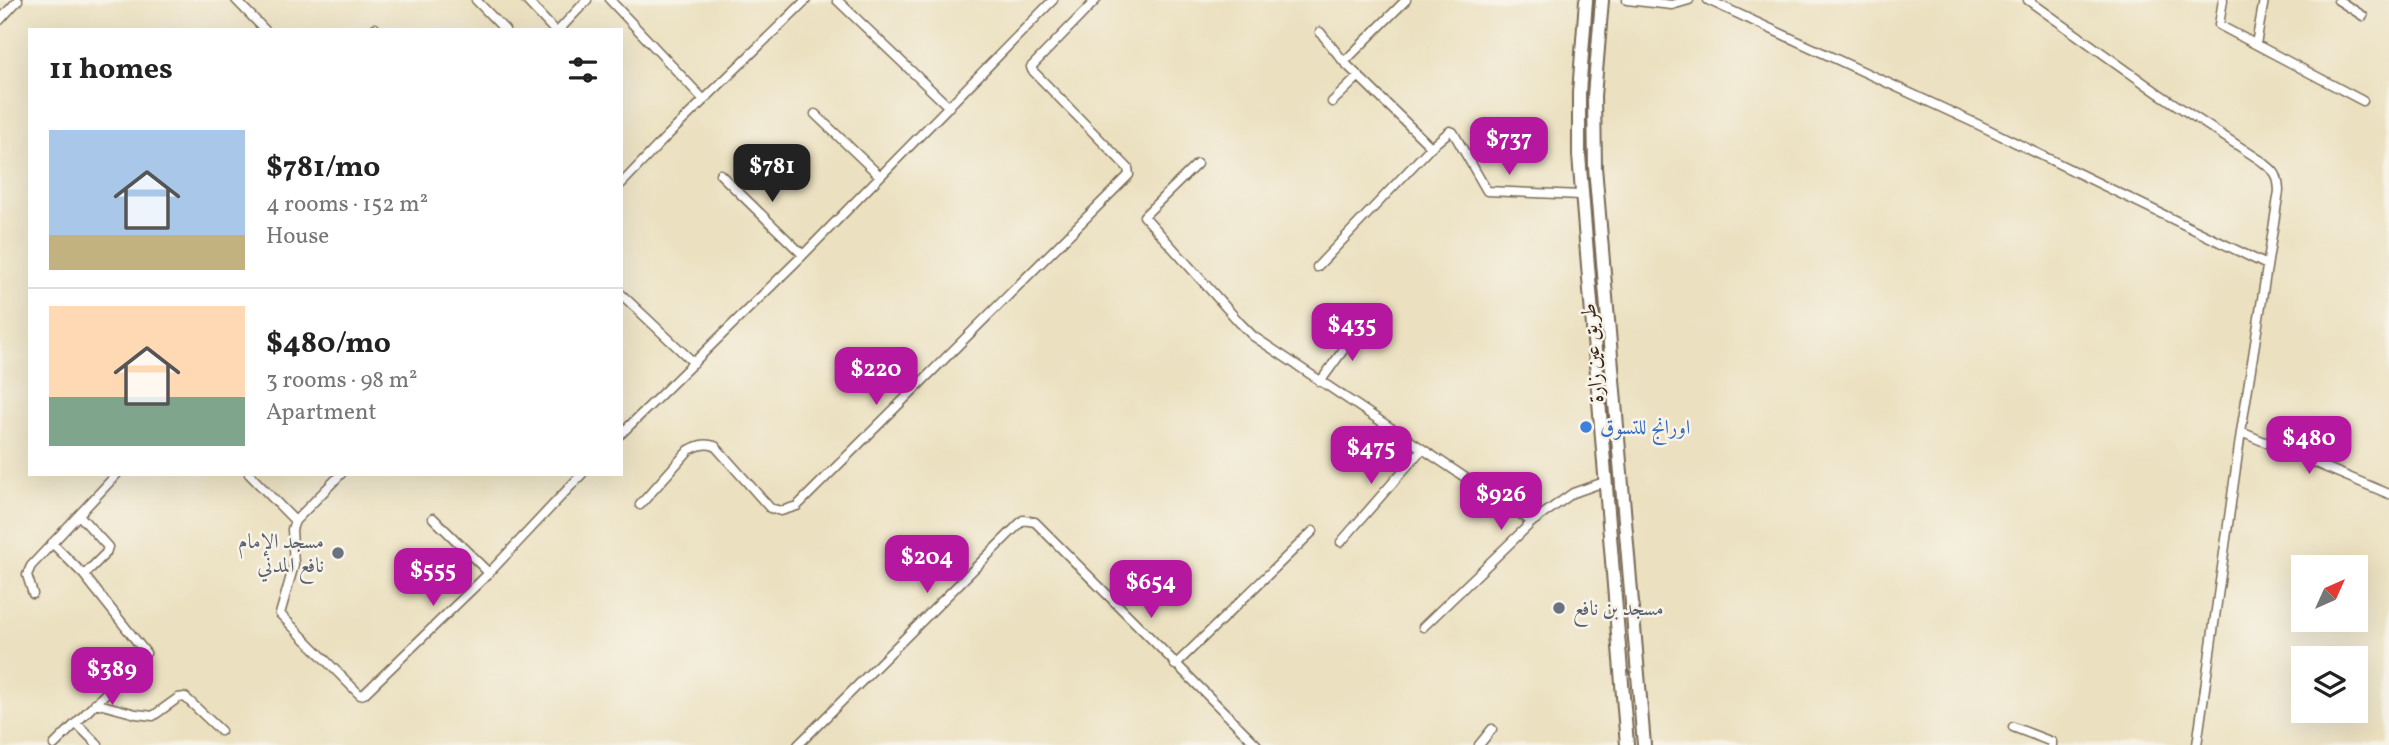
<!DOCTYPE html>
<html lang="en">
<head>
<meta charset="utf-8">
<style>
	:root { --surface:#fff; --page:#f2f2f2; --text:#222; --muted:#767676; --line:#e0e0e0; --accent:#b5179e }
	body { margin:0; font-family:Vollkorn,Amiri,serif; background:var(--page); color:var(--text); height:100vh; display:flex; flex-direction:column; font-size:26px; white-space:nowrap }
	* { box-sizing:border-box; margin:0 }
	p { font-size:23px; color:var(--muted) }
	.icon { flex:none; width:38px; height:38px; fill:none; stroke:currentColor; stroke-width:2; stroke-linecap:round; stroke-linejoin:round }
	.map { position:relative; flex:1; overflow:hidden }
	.details { position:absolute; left:28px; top:28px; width:595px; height:448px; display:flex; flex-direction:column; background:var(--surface); border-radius:0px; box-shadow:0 7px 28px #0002 }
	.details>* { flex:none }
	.needle { width:46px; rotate:45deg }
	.fabs { position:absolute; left:2291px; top:555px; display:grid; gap:14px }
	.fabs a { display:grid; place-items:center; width:77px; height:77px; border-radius:0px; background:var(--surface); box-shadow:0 7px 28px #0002; font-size:35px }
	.price { position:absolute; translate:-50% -60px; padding:0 16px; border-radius:14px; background:var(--accent); color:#fff; font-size:23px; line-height:46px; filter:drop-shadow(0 2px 4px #0008) }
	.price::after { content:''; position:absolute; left:50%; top:42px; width:21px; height:16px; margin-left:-10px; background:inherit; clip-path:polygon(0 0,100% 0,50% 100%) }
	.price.active { background:#222; color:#fff }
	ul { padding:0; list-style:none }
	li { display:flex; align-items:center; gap:21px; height:175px; padding:0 21px }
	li+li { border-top:2px solid var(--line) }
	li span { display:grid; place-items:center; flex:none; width:196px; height:140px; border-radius:0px; color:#555 }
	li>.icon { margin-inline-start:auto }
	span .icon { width:84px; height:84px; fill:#fffc; stroke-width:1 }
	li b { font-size:30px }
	h2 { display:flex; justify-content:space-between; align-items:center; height:84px; padding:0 21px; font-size:30px }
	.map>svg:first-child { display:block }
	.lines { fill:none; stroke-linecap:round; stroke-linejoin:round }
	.minor-casing { stroke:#796a56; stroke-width:11 }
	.primary-casing { stroke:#796a56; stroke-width:16 }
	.minor { stroke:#fff; stroke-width:8 }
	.primary { stroke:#fff; stroke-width:12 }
	.shop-dot { fill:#3f7fe0; stroke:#f7f3e8; stroke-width:2.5 }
	.worship-dot { fill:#6b7280; stroke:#f7f3e8; stroke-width:2.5 }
	.labels { text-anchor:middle; stroke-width:5; stroke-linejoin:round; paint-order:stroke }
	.street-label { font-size:21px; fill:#3b2a1e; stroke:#f7f3e8 }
	.shop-label { font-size:21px; fill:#366cbe; stroke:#f7f3e8; text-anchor:start }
	.worship-label { font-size:21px; fill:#5b616d; stroke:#f7f3e8; text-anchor:end }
</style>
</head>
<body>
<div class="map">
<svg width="2389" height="745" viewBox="0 0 2389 745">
	<rect width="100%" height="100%" fill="#f7f3e8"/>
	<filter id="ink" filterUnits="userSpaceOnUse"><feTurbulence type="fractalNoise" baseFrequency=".0143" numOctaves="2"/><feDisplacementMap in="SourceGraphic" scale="14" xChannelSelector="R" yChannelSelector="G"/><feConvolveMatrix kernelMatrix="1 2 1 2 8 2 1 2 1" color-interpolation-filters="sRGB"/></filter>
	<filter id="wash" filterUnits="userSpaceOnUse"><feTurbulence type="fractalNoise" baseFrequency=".00686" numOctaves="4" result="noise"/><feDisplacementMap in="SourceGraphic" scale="28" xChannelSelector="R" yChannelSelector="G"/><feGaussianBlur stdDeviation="1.57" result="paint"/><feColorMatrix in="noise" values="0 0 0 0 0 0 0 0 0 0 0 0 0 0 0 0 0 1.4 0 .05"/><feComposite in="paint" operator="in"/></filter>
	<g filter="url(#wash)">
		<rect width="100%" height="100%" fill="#ebe0bf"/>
	</g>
	<g filter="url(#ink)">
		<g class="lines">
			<g class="minor-casing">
				<path id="minor" d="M236,0L265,30
					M476,0L505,30
					M526,0L554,30
					M610,0L704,100
					M837,0L949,107
					M1627,0L1672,5L1689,0
					M1708,0L1977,124L2267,265
					M2028,0L2158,93L2260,160C2274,171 2278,172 2279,191L2241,432L2197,745
					M2223,0L2219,25L2363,101
					M2338,0L2363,16
					M0,20L18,0
					M375,28L376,30
					M559,30L587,0
					M1320,32L1344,62L1431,147
					M2256,44L2264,0
					M1344,62L1406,0
					M1332,102L1359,76
					M815,114L880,176
					M1197,164L1144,216L1240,323L1253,336L1532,522
					M720,174L803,255
					M621,184L666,137L806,0
					M1317,267L1431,147L1450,131L1453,132L1487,191L1581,195
					M621,294L694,363
					M1320,382L1360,327
					M2241,432L2389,494
					M621,434L803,255L1053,0
					M249,474L295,521
					M341,474L295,521L292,529L294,565L280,614L360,695L364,694L489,573L582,474
					M640,505L689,450C699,445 704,443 715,446L770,508L781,511L797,506L1129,175L1128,168L1032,70L1031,67L1096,0
					M433,518L489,573
					M1341,542L1422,449
					M52,543L84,575
					M33,594L27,575L31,566L117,474
					M1423,627L1532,522L1573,493L1607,481
					M88,653L113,686
					M1175,665L1313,531
					M95,703L136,714L153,716L178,698L185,697L221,731
					M76,723L98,745
					M2013,727L2052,742V745
					M54,745L146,653L84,575L106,553L108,547L79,515
					M798,745L1023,520L1035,522L1257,745
					M1479,745L1492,729"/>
			</g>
			<g class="primary-casing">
				<path id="primary" d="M1586,0L1579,93V155L1627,745
					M1602,0L1594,96L1595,167L1644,745"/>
			</g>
			<use href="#minor" class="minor"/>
			<use href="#primary" class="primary"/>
		</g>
	</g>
	<circle class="shop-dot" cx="1586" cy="427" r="7"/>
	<g class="worship-dot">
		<circle cx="338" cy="553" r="7"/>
		<circle cx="1559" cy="608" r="7"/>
	</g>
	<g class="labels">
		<g class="street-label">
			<text transform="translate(1592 353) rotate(-95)" y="7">طريق عين زارة</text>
		</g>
		<g class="shop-label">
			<text x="1600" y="434">اورانج للتسوق</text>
		</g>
		<g class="worship-label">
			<text x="324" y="548">مسجد الإمام<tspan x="324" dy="24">نافع المدني</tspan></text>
			<text x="1573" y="615" text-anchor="start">مسجد بن نافع</text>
		</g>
	</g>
</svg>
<div class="fabs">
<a><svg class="needle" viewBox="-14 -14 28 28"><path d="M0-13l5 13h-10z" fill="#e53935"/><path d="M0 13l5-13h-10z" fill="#767676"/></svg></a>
<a><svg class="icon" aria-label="layers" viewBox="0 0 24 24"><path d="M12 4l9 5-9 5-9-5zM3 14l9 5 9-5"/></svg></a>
</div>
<b class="price" style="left:1509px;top:177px">$737</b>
<b class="price active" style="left:772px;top:204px">$781</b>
<b class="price" style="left:1352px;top:363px">$435</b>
<b class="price" style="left:876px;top:407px">$220</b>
<b class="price" style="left:2309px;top:476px">$480</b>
<b class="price" style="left:1371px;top:486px">$475</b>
<b class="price" style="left:1501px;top:532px">$926</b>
<b class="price" style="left:927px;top:595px">$204</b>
<b class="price" style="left:433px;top:608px">$555</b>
<b class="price" style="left:1151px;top:620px">$654</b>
<b class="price" style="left:112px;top:707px">$389</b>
<section class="details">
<h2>11 homes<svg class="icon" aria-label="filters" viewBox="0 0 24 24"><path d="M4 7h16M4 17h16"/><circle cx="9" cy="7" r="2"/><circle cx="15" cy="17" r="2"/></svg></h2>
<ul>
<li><span style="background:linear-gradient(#a9c7e8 75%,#c2b280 0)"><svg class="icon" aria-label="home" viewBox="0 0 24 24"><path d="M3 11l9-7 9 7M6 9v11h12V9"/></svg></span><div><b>$781/mo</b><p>4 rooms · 152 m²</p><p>House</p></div></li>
<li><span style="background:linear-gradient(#ffd9b3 65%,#7fa58c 0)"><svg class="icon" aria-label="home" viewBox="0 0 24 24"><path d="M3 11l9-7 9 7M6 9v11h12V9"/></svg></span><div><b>$480/mo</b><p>3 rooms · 98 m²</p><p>Apartment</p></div></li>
</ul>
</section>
</div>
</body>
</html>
